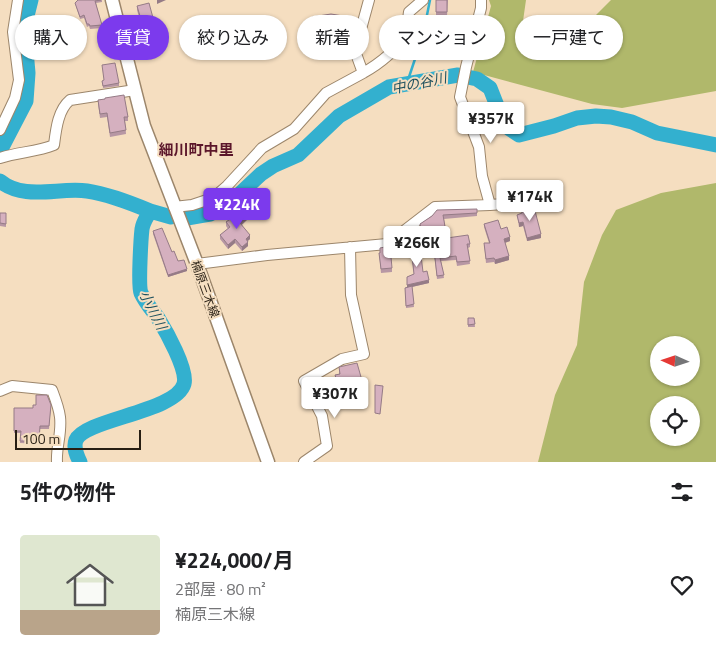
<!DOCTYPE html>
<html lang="ja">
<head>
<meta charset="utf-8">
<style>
	:root { --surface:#fff; --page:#f6f6f6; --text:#202124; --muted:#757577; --accent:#7c3aed }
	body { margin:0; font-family:"Titillium Web","Noto Sans JP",sans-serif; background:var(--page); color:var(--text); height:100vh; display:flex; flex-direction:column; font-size:19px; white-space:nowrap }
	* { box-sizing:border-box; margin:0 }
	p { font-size:16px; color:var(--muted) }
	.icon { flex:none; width:28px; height:28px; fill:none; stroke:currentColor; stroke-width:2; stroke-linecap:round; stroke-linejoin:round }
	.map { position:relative; height:462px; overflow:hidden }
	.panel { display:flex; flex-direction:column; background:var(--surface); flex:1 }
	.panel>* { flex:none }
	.hud { position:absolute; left:15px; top:15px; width:686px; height:45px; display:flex; gap:10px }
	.needle { width:32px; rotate:273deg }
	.controls { position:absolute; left:650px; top:336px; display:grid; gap:10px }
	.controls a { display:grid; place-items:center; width:50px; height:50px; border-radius:50%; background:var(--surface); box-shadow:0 1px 4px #0004; font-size:25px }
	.scale { position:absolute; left:15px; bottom:12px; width:126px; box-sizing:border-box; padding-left:5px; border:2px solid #271e13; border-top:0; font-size:14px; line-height:18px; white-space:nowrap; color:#271e13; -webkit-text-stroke:4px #f5dec0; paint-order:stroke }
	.price { position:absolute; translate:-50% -42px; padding:0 11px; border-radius:5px; background:#fff; color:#222; font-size:16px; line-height:32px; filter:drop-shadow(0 1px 2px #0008) }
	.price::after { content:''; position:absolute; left:50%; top:30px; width:15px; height:11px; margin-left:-8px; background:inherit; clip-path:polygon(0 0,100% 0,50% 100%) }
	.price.active { background:var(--accent); color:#fff }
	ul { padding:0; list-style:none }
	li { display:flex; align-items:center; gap:15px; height:125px; padding:0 20px }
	li span { display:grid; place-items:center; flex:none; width:140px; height:100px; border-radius:5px; color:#555 }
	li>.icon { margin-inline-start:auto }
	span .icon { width:60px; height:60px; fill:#fffc; stroke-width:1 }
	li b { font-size:21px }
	h2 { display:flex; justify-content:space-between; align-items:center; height:60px; padding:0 20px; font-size:21px }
	.chip { padding:0 18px; border-radius:22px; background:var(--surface); box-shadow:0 1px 4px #0004; font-size:18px; line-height:45px }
	.chip.active { background:var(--accent); color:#fff }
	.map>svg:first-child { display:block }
	.green { fill:#b0b86b; fill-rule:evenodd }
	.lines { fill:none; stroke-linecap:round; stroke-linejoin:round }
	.stream { stroke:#33b0cf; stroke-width:2.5 }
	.river { stroke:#33b0cf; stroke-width:15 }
	.minor-casing { stroke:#9c866b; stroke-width:12 }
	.major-casing { stroke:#9c866b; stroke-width:15 }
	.minor { stroke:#fff; stroke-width:10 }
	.major { stroke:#fff; stroke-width:12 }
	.wall { fill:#b797a4 }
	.shaded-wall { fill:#957b86 }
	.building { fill:#d5b0bf; stroke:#957b86 }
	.labels { text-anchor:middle; stroke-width:4; stroke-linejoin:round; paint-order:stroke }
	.street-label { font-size:12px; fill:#271e13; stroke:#f5dec0 }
	.water-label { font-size:14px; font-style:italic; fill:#1f515e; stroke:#f5dec0 }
	.quarter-label { font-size:15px; font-weight:bold; fill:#5b162a; stroke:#f5dec0 }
</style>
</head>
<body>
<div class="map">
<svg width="716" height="462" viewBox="0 0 716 462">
	<rect width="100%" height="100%" fill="#f5dec0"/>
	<path class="green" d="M489,0H526L521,35L582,29L611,0H716V91L622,108L592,104L473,72L491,6Z
		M716,183V462H538L555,395L577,345L584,282L602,235L616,210L661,193ZM659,345H691V378H659ZM659,405H691V438H659Z"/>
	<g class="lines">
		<path class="stream" d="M407,83L423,35L430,0"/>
		<path class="river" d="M0,151L26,101L28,73L24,28L31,0
			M0,181C24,201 59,187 87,191C107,194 131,203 150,211C147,217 143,222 142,229C141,238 138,286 141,293C145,302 152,310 158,318C166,331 188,370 184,384C176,412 85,419 76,440C73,448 77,456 80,462
			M150,211L171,217
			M187,218L210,214L229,204L261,174L273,166L298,155L339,116L389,87L458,75L477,79L490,88L503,121L510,129L519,135L554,126L577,118L596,116L611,117L632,122L657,133L716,145"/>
		<g class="minor-casing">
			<path id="minor" d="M481,0V8L466,67L460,97L479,147L482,176L490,205
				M363,73C379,64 399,49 406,32C408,26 408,18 409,12L423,0
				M0,130L15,98L19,80L13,32L18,0
				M0,158C18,152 37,152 54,145C56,129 58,110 70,100L135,90
				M174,207L192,205L213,198L227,186L262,148L294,129L326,93L363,73L355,51L369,0
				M197,264L267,255L387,244L435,207L490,205L530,202
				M0,391L12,386L52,390C55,398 59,408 60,417C62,433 56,447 57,462
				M304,462L327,446L322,416L304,381L342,359L364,354L351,295L350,247"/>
		</g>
		<g class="major-casing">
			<path id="major" d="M112,0L144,126L197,264L268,462"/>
		</g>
		<use href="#minor" class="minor"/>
		<use href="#major" class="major"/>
	</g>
	<path class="wall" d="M102,0V2L96,3L102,28L90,29L89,26L87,27L84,18L80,19L75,3Z
		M436,0H448L447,16H436Z
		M137,6L159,44L155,45V48L136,54L127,25V22L139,17L137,10Z
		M102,81L119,83V86L103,88Z
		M105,99L128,117V121H125L126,134L110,137L107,117L100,118L98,104V100Z
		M477,209V216L444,219L447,238L470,244V247L468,248L470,264L457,266L456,260L441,261L444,278L437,279L433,244L423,246L420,224L432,216Z
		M0,213H6V227L0,226Z
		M517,215L541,238L527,241L523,226L519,227Z
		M250,217L242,225L250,239L248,241V246L242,251L235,243L228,249L220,239V235L228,229L226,226V222Z
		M484,224L501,229L510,241L505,243L509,260L495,264L494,262L486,263L484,243H489L484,227Z
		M153,231L172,252L178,261L187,271L168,277L153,234Z
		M411,248L429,283L412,287L414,307L406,308L405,288L407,287V277L414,274Z
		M379,253L392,268V272L381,273Z
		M468,318H474L475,327H468Z
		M339,367L363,384V388L339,393L335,380V375L339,374Z
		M51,405L49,429H40L39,444L20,443L21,433H14V408H33Z"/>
	<path class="shaded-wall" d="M157,0H166L157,4Z
		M349,17V19L336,22V20Z
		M325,36V39L308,42V40Z
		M339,37V39L325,42V40Z
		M159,40V44L155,45V48L136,54V51L154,41Z
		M250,213V217L240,226V223Z
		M523,222V226L519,227V223Z
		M541,234V238L527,241V238Z
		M250,235V239L246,242V239Z
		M510,237V241L504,243V239Z
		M235,239V243L228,249V245Z
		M248,242V246L242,251V247Z
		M509,256V260L495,264V260Z
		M187,269V271L168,277V275Z
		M429,280V283L407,288V285Z"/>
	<path class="building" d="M78,0H101L95,1L102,25L90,26L89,24H87L84,15L80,17L75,3Z
		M436,0H447V12H436Z
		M149,3L159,40L154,41L155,45L136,51L127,22L128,20L140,16L137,6Z
		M331,14L349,17L336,20L339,37L325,40V36L308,40L306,32L313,31L310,20H312V17Z
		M115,63L119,83L103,86L102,81L104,80L102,65Z
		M124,95L128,117H124L126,130L110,133L107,113L100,114L98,100L105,99V98Z
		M534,207L541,234L527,238L523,222L519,223L517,215L522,213V211Z
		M246,208L250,213L240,223L250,235L246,239L248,242L242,247L235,239L228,245L220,235L230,227L226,222Z
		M477,209V213L443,215L447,238L468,235L470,244H467L470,261L457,262L456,256L440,258L444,275L437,276L433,241L423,243L420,224L432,216L437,210Z
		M0,213H6V224L0,223Z
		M498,220L501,229L507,227L510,237L504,239L509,256L495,260L494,258L486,259L484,243H490L484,224Z
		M162,228L172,252L174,251L178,261L184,260L187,269L168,275L153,231Z
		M390,246L392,268L381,269L379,253H380V248Z
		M420,247L423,272L427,271L429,280L407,285V277L414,274L411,248Z
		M412,286L414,304L406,306L405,288Z
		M468,318H474L475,324L468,325Z
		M357,363L363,384L339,388L335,375L340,374L339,367Z
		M375,385L383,386L380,414L375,413Z
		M36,395H47L51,405L49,426H40L39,441H20L21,431H14V408H33V405H36Z"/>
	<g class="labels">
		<g class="street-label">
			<text transform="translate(205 289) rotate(70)" y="4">楠原三木線</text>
		</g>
		<g class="water-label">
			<text transform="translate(419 83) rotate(-12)" y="5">中の谷川</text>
			<text transform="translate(153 310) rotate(63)" y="5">小川川</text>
		</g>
		<g class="quarter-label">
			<text x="196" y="155">細川町中里</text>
		</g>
	</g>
</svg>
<div class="controls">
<a><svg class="needle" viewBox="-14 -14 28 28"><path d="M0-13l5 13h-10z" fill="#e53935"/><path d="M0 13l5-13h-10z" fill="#757577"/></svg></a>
<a><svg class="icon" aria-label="locate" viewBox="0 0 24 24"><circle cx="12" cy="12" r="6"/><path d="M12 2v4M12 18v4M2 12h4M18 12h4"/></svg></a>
</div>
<div class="scale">100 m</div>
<b class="price" style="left:491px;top:144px">¥357K</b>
<b class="price" style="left:530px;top:222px">¥174K</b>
<b class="price active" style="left:237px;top:230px">¥224K</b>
<b class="price" style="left:417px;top:268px">¥266K</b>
<b class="price" style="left:335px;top:419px">¥307K</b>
<div class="hud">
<a class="chip">購入</a>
<a class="chip active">賃貸</a>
<a class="chip">絞り込み</a>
<a class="chip">新着</a>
<a class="chip">マンション</a>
<a class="chip">一戸建て</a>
</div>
</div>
<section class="panel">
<h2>5件の物件<svg class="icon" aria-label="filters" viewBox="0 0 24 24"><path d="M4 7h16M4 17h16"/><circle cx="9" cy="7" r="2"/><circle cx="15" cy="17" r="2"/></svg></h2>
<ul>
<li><span style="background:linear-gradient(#dfe7d0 75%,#b9a48a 0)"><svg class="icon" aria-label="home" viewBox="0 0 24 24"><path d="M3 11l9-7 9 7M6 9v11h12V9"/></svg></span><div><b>¥224,000/月</b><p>2部屋 · 80 m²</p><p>楠原三木線</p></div><svg class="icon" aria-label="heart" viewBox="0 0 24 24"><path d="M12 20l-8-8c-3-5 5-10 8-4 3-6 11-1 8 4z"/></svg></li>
</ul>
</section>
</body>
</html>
